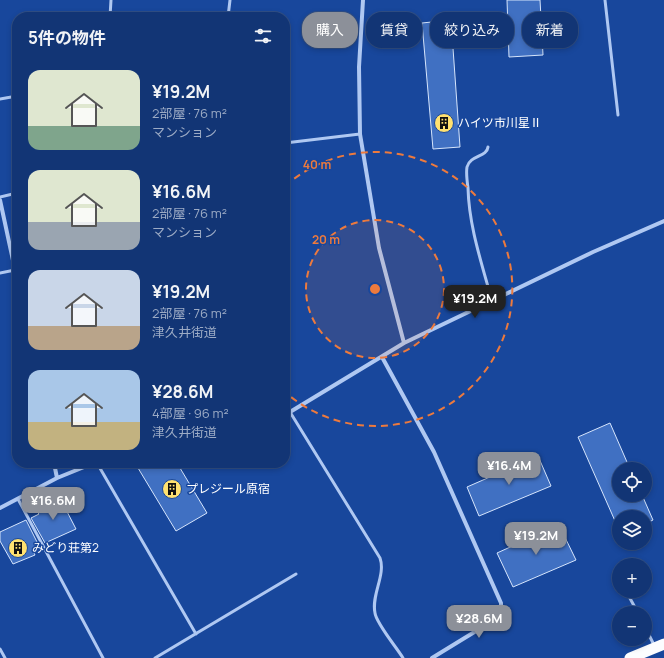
<!DOCTYPE html>
<html lang="ja">
<head>
<meta charset="utf-8">
<style>
	:root { --surface:#123575; --page:#1f407d; --text:#f1f3f6; --muted:#9cabc5; --line:#315087; --accent:#8c9099 }
	body { margin:0; font-family:Manrope,"Noto Sans JP",sans-serif; background:var(--page); color:var(--text); height:100vh; display:flex; flex-direction:column; font-size:15px; white-space:nowrap }
	* { box-sizing:border-box; margin:0 }
	p { font-size:13px; color:var(--muted) }
	.icon { flex:none; width:22px; height:22px; fill:none; stroke:currentColor; stroke-width:2; stroke-linecap:round; stroke-linejoin:round }
	.map { position:relative; flex:1; overflow:hidden }
	.side { position:absolute; left:12px; top:12px; width:278px; height:456px; display:flex; flex-direction:column; background:var(--surface); border-radius:16px; box-shadow:0 2px 6px #0003,0 0 0 1px var(--line) }
	.side>* { flex:none }
	.top-card { position:absolute; left:302px; top:12px; width:302px; height:36px; display:flex; gap:8px }
	.controls { position:absolute; left:612px; top:462px; display:grid; gap:8px }
	.controls a { display:grid; place-items:center; width:40px; height:40px; border-radius:50%; background:var(--surface); box-shadow:0 2px 6px #0003,0 0 0 1px var(--line); font-size:20px }
	.price { position:absolute; translate:-50% -34px; padding:0 9px; border-radius:8px; background:var(--accent); color:#fff; font-size:13px; line-height:26px; filter:drop-shadow(0 1px 2px #0008) }
	.price::after { content:''; position:absolute; left:50%; top:24px; width:12px; height:9px; margin-left:-6px; background:inherit; clip-path:polygon(0 0,100% 0,50% 100%) }
	.price.selected { background:#222; color:#fff }
	ul { padding:0; list-style:none }
	li { display:flex; align-items:center; gap:12px; height:100px; padding:0 16px }
	li span { display:grid; place-items:center; flex:none; width:112px; height:80px; border-radius:12px; color:#555 }
	li>.icon { margin-inline-start:auto }
	span .icon { width:48px; height:48px; fill:#fffc; stroke-width:1 }
	li b { font-size:17px }
	h2 { display:flex; justify-content:space-between; align-items:center; height:48px; padding:0 16px; font-size:17px }
	.chip { padding:0 14px; border-radius:16px; background:var(--surface); box-shadow:0 2px 6px #0003,0 0 0 1px var(--line); font-size:14px; line-height:36px }
	.chip.selected { background:var(--accent); color:#fff }
	.map>svg:first-child { display:block }
	.building { fill:#4070c2; stroke:#d6e5fc }
	.lines { fill:none; stroke-linecap:round; stroke-linejoin:round }
	.service { stroke:#afc8f2; stroke-width:3 }
	.minor { stroke:#afc8f2; stroke-width:4 }
	.trunk { stroke:#fcfdff; stroke-width:11 }
	.ring { fill:none; stroke:#ed7a3d; stroke-width:2; stroke-dasharray:7 5 }
	.labels { text-anchor:middle; stroke-width:3; stroke-linejoin:round; paint-order:stroke }
	.poi-label { font-size:12px; fill:#fff; stroke:#18479c; text-anchor:start }
	.centre { fill:#ed7a3d; stroke:#18479c; stroke-width:2 }
	.ring-label { font-size:12px; text-anchor:middle; font-weight:bold; fill:#ed7a3d; stroke:#18479c; stroke-width:3; stroke-linejoin:round; paint-order:stroke }
</style>
</head>
<body>
<div class="map">
<svg width="664" height="658" viewBox="0 0 664 658">
	<rect width="100%" height="100%" fill="#18479c"/>
	<path class="building" d="M507,0H540L543,55L509,57Z
		M451,20L460,147L433,149L422,23Z
		M610,423L630,469H619V495H642L653,520L645,524V517H619V530L578,437Z
		M538,456L551,486L479,516L467,487Z
		M135,463H177L207,513L176,531Z
		M60,498L76,529L45,543L31,518L39,514L36,511Z
		M26,520L39,546L32,549L35,555L13,564L0,541V532Z
		M559,525L576,560L513,587L497,553Z"/>
	<g class="lines">
		<path class="service" d="M605,0L618,115
			M110,17L111,0
			M228,17L230,0
			M0,99L17,96
			M285,143L360,134
			M488,147C487,157 470,155 467,167C466,173 467,181 468,188C469,227 482,264 492,301
			M0,197L17,193
			M0,273L15,270
			M285,396L290,412L380,558C386,575 371,595 375,613C376,623 397,648 403,658
			M97,463L196,634
			M18,499L103,658
			M615,571L619,578
			M626,591L638,613
			M645,627L654,645
			M0,649L5,658
			M155,658L296,574"/>
		<path class="minor" d="M363,0L359,67L360,134L379,248L404,343
			M0,200L17,279
			M382,357L434,452L501,603V609L494,620L432,658
			M285,415L404,343L593,252L664,221
			M54,463L57,478
			M0,508L57,478L94,463"/>
		<path class="trunk" d="M630,658L664,644"/>
	</g>
	<circle cx="375" cy="289" r="69" fill="#ed7a3d" fill-opacity=".12"/>
	<g class="ring">
		<circle cx="375" cy="289" r="69"/>
		<path d="M285 186A137 137 0 1 1 285 392"/>
	</g>
	<defs>
		<g id="building-disc" transform="scale(1)"><circle r="9.5" fill="#ffe170" stroke="#18479c"/><path d="M-4-6H4V6H1V3H-1V6H-4ZM-2.5-4.3h1.7v1.8h-1.7ZM.8-4.3h1.7v1.8H.8ZM-2.5-1h1.7V.8h-1.7ZM.8-1h1.7V.8H.8Z" fill="#111"/></g>
	</defs>
	<g fill-rule="evenodd">
		<use href="#building-disc" x="444" y="123"/>
		<use href="#building-disc" x="172" y="489"/>
		<use href="#building-disc" x="18" y="548"/>
	</g>
	<g class="labels">
		<g class="poi-label">
			<text x="458" y="127">ハイツ市川星Ⅱ</text>
			<text x="186" y="493">プレジール原宿</text>
			<text x="32" y="552">みどり荘第2</text>
		</g>
	</g>
	<circle cx="375" cy="289" r="6" class="centre"/>
	<g class="ring-label">
		<text x="317" y="169">40 m</text>
		<text x="326" y="244">20 m</text>
	</g>
</svg>
<div class="controls">
<a><svg class="icon" aria-label="locate" viewBox="0 0 24 24"><circle cx="12" cy="12" r="6"/><path d="M12 2v4M12 18v4M2 12h4M18 12h4"/></svg></a>
<a><svg class="icon" aria-label="layers" viewBox="0 0 24 24"><path d="M12 4l9 5-9 5-9-5zM3 14l9 5 9-5"/></svg></a>
<a>+</a>
<a>−</a>
</div>
<b class="price selected" style="left:475px;top:319px">¥19.2M</b>
<b class="price" style="left:509px;top:486px">¥16.4M</b>
<b class="price" style="left:53px;top:521px">¥16.6M</b>
<b class="price" style="left:536px;top:556px">¥19.2M</b>
<b class="price" style="left:479px;top:639px">¥28.6M</b>
<div class="top-card">
<a class="chip selected">購入</a>
<a class="chip">賃貸</a>
<a class="chip">絞り込み</a>
<a class="chip">新着</a>
</div>
<section class="side">
<h2>5件の物件<svg class="icon" aria-label="filters" viewBox="0 0 24 24"><path d="M4 7h16M4 17h16"/><circle cx="9" cy="7" r="2"/><circle cx="15" cy="17" r="2"/></svg></h2>
<ul>
<li><span style="background:linear-gradient(#dfe7d0 70%,#7fa58c 0)"><svg class="icon" aria-label="home" viewBox="0 0 24 24"><path d="M3 11l9-7 9 7M6 9v11h12V9"/></svg></span><div><b>¥19.2M</b><p>2部屋 · 76 m²</p><p>マンション</p></div></li>
<li><span style="background:linear-gradient(#dfe7d0 65%,#9aa5b1 0)"><svg class="icon" aria-label="home" viewBox="0 0 24 24"><path d="M3 11l9-7 9 7M6 9v11h12V9"/></svg></span><div><b>¥16.6M</b><p>2部屋 · 76 m²</p><p>マンション</p></div></li>
<li><span style="background:linear-gradient(#c9d6e8 70%,#b9a48a 0)"><svg class="icon" aria-label="home" viewBox="0 0 24 24"><path d="M3 11l9-7 9 7M6 9v11h12V9"/></svg></span><div><b>¥19.2M</b><p>2部屋 · 76 m²</p><p>津久井街道</p></div></li>
<li><span style="background:linear-gradient(#a9c7e8 65%,#c2b280 0)"><svg class="icon" aria-label="home" viewBox="0 0 24 24"><path d="M3 11l9-7 9 7M6 9v11h12V9"/></svg></span><div><b>¥28.6M</b><p>4部屋 · 96 m²</p><p>津久井街道</p></div></li>
</ul>
</section>
</div>
</body>
</html>
